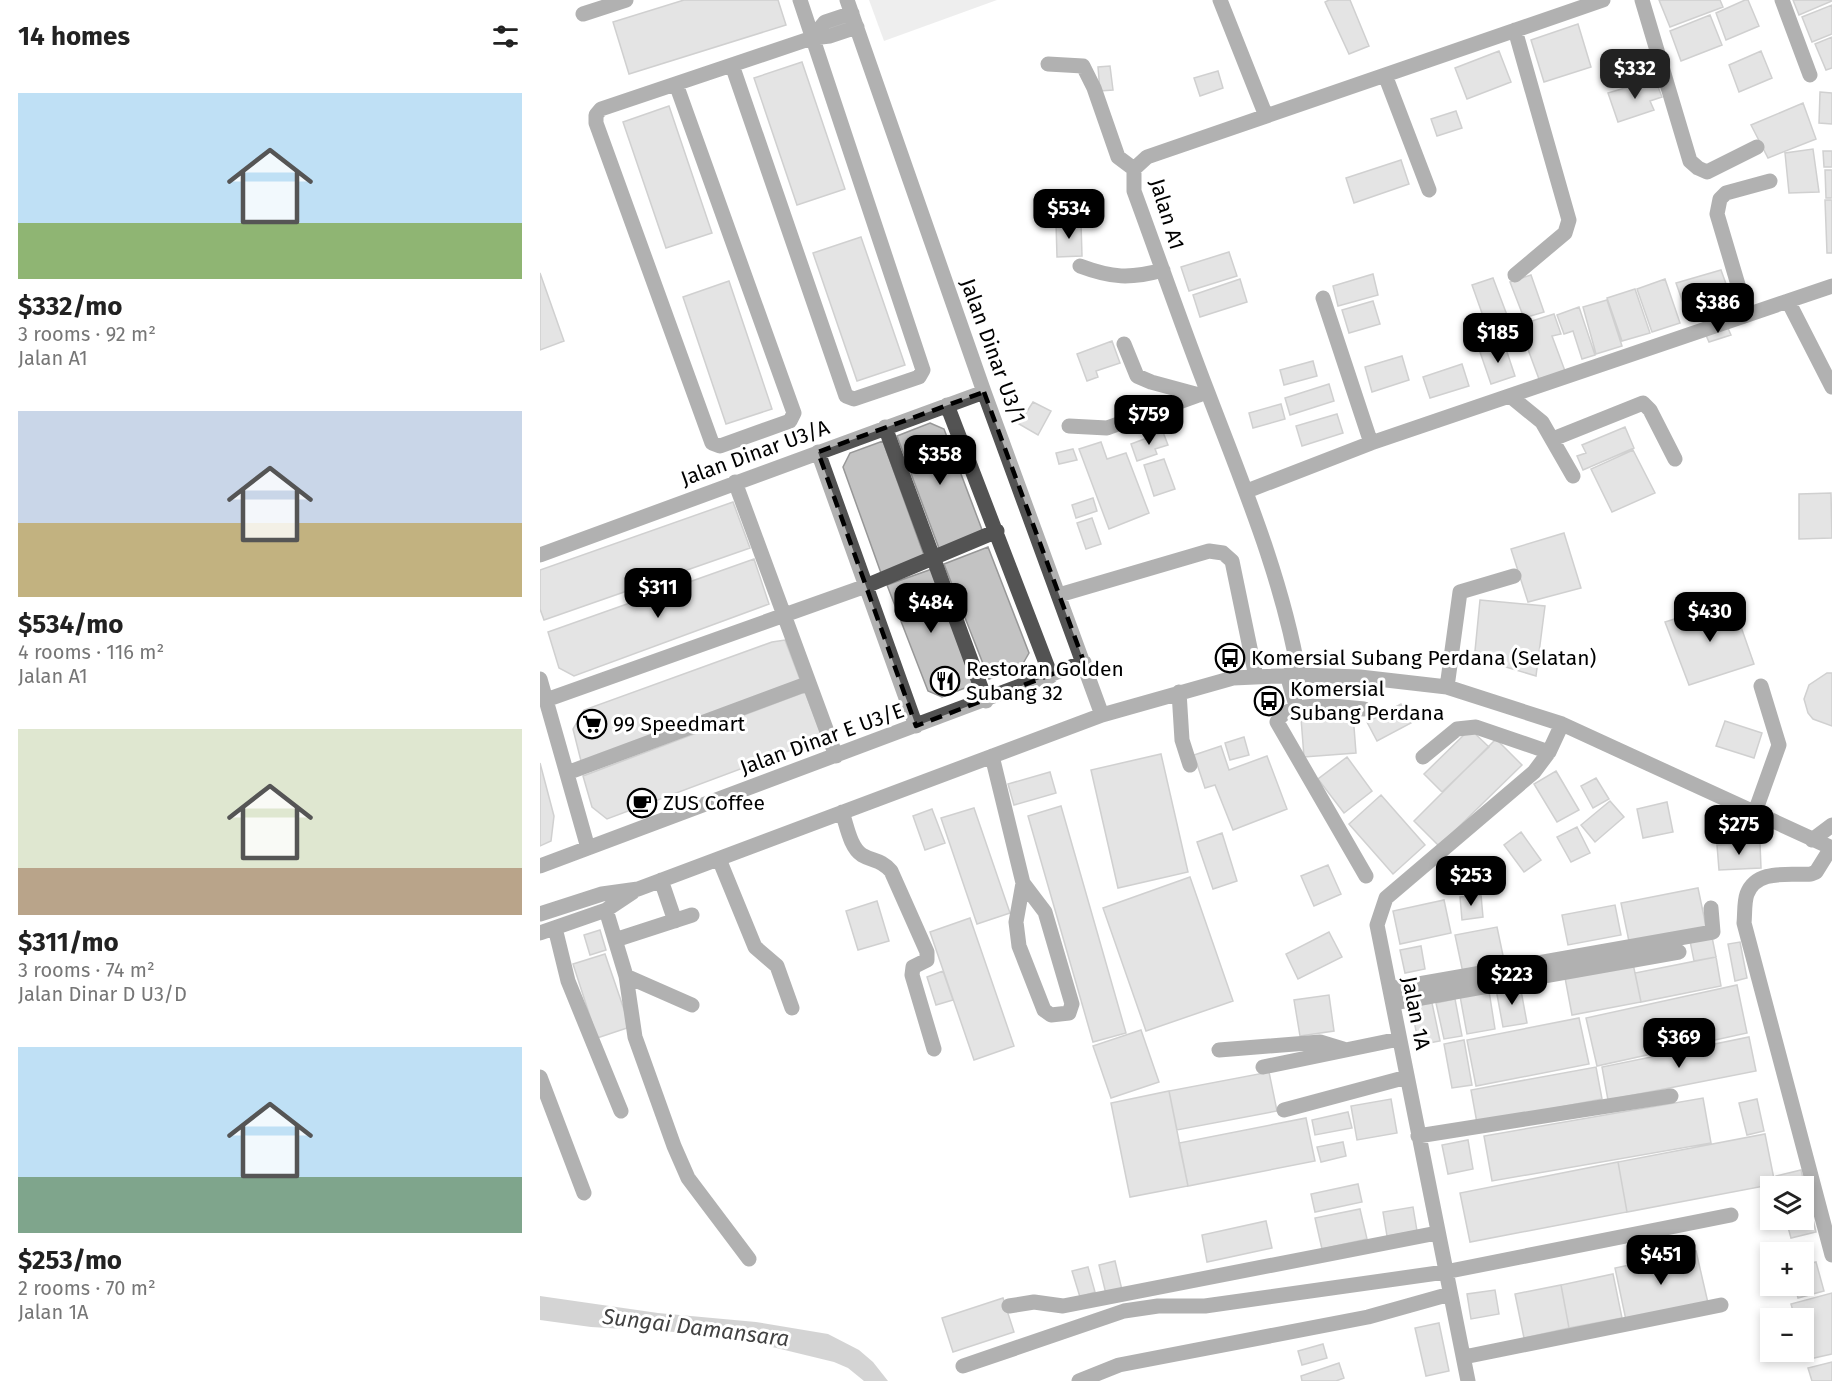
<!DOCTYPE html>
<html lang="en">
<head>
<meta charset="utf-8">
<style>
	:root { --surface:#fff; --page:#f2f2f2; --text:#222; --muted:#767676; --accent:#000 }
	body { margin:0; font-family:"Fira Sans",sans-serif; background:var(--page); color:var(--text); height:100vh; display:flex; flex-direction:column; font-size:22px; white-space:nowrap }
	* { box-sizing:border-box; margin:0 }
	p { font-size:20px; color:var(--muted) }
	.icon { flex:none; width:33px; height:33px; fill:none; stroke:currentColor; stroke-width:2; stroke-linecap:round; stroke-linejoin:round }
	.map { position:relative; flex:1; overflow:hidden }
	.sheet { display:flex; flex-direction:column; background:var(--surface); width:540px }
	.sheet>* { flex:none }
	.tools { position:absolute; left:1220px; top:1176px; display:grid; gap:12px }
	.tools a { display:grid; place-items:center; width:54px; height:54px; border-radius:0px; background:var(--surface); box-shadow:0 3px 9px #0003; font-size:30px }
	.price { position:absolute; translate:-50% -51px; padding:0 14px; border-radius:12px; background:var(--accent); color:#fff; font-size:20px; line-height:39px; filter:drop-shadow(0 2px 3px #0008) }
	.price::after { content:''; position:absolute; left:50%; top:36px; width:18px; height:14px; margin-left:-9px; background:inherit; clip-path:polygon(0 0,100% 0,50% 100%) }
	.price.current { background:#222; color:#fff }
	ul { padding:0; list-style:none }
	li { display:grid; align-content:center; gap:12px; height:318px; padding:0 18px }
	li span { display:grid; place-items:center; height:186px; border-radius:0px; color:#555 }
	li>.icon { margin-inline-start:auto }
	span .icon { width:108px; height:108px; fill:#fffc; stroke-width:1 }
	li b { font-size:26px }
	h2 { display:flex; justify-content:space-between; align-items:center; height:72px; padding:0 18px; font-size:26px }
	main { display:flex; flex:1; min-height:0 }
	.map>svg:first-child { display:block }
	.green { fill:#dadada }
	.water { fill:#a1a1a1 }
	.building { fill:#c3c3c3; stroke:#979797; stroke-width:1.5 }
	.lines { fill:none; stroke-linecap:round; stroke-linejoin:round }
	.minor { stroke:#535353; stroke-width:15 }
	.marked { fill:none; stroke:#000; stroke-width:4.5; stroke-dasharray:12 8; stroke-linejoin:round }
	.labels { text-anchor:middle; stroke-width:6; stroke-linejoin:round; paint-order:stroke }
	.street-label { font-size:21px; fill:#000; stroke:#fff }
	.poi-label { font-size:21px; fill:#000; stroke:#fff; text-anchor:start }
	.water-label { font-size:22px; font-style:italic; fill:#424242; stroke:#fff }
</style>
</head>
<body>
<main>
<section class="sheet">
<h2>14 homes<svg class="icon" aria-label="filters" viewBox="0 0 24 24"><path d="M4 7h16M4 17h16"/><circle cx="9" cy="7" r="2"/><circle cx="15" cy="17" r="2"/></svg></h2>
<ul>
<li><span style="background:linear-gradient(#bfe0f5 70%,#8fb573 0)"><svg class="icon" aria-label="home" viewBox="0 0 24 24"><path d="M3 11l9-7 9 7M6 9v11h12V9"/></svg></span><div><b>$332/mo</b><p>3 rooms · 92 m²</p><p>Jalan A1</p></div></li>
<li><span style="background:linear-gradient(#c9d6e8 60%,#c2b280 0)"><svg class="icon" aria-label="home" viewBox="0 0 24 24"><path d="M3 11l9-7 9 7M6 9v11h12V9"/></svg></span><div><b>$534/mo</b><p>4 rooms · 116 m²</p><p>Jalan A1</p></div></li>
<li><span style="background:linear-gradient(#dfe7d0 75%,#b9a48a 0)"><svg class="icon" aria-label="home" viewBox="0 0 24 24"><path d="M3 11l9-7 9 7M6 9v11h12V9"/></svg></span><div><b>$311/mo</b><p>3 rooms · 74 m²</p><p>Jalan Dinar D U3/D</p></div></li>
<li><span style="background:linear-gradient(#bfe0f5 70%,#7fa58c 0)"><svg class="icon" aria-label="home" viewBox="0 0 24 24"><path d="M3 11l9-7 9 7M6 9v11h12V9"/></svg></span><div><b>$253/mo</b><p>2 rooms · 70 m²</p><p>Jalan 1A</p></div></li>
</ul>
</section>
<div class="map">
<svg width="1292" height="1381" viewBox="0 0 1292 1381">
	<rect width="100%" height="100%" fill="#fff"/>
	<path class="green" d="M329,0H457L344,41Z"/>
	<path class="water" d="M0,1296L118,1313L216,1322L288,1334L319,1350L333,1362L348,1381H324L308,1368L294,1362L220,1344L152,1333L51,1327L0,1320Z"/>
	<path class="building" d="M144,0H238L246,25L89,74L73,22Z
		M789,0H810L829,46L809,54L785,2Z
		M1119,0H1180L1183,7L1130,27Z
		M1205,0H1208L1219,26L1186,40L1176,13Z
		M1253,0H1292V1L1259,15Z
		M1292,5V34L1272,42L1262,17Z
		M1170,15L1182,45L1141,61L1130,31Z
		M1038,24L1051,67L1004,82L991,40Z
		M1292,37V68L1286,70L1275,44Z
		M959,51L971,82L927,99L915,68Z
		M1221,51L1232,78L1199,92L1189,65Z
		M262,62L305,189L257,205L214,78Z
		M570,66L573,90L560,91L558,67Z
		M678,71L683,88L660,96L654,78Z
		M1115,79L1122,97L1110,101L1114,110L1078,122L1068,93Z
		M1280,92L1292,93V124L1279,123Z
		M1263,103L1276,139L1228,158L1211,125Z
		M129,106L172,233L126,248L83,122Z
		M916,111L922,128L897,136L891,119Z
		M1273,149L1279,192L1249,193L1245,153Z
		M1283,151H1292V167H1284Z
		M861,160L869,184L814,203L806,178Z
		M1285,170H1292V198H1286Z
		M1285,200H1292V253H1287Z
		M541,222L542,256L517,257L516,223Z
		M321,237L365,365L317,381L273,253Z
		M689,252L697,276L649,291L641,267Z
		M1181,270L1194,306L1149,320L1136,283Z
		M0,273L24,341L0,350Z
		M833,274L838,295L798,306L793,286Z
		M991,275L1004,312L984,318L970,282Z
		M953,278L970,323L948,330L932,285Z
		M700,279L707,302L660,317L653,295Z
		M1125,279L1140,323L1112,332L1097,289Z
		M189,281L232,409L186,424L143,297Z
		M1095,289L1110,333L1082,341L1067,298Z
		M1067,300L1082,346L1056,354L1043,307Z
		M833,301L840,324L809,333L802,310Z
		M1039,307L1055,355L1042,359L1033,331L1024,334L1017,315Z
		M1014,314L1021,334L1012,336L1025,371L999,379L979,325Z
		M1187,326L1191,335L1169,342L1165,333Z
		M572,341L580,363L556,371L558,377L547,381L537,354Z
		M964,343L975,376L951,384L940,352Z
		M862,356L869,380L832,392L825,367Z
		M773,361L777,376L744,385L740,370Z
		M922,364L929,386L890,398L883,377Z
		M789,384L794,401L750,415L745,398Z
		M493,402L511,411L498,435L479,424Z
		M741,404L745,419L713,428L709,413Z
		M797,414L803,433L762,446L756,426Z
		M390,423L404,429L444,535L400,551L357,436Z
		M1085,427L1094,448L1043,470L1037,456L1046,453L1042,445Z
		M623,432L628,445L615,449L617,454L597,461L591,444Z
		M343,441L385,558L341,573L303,467L310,453Z
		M561,442L567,459L586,453L609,513L569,529L539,449Z
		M533,449L537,460L519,464L516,453Z
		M1093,450L1115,493L1072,512L1051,469Z
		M624,459L635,489L614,496L604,465Z
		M1291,493L1292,538L1259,539V494Z
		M553,498L557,511L536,518L532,505Z
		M193,502L210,548L4,620L0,609V570Z
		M552,518L561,544L546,549L537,523Z
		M1024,533L1041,588L988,602L971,549Z
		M448,547L489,653L481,667L449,679L404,564Z
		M214,559L229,604L34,676L19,668L8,632Z
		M392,569L435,684L402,697L388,691L347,585Z
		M940,600L1005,606L996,676L956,664L950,656L935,651Z
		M1192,601L1214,664L1149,685L1125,622Z
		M245,640L261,682L42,765L33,729L44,710L232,642Z
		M1287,673H1292V726L1273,719L1268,713L1264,699L1269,685Z
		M265,692L283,738L67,819L52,807L43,776Z
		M861,704L871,723L837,741L827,722Z
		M813,714L816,753L764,757L761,718Z
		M1185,721L1222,733L1214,758L1176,746Z
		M930,729L949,747L902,792L884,774Z
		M704,737L709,755L690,760L685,743Z
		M956,739L982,765L899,846L874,821Z
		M681,746L689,770L727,756L747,809L693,830L675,785L665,788L654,755Z
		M621,754L648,872L578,888L551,770Z
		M807,757L832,791L804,813L778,779Z
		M0,763L14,816L11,841L0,846Z
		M1016,771L1039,810L1017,822L994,784Z
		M510,772L516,793L474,805L468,784Z
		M1056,778L1069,799L1053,808L1041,786Z
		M841,795L885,845L853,874L809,824Z
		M1070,801L1084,817L1055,842L1041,825Z
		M1127,802L1133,832L1103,838L1097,809Z
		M521,806L586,1033L553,1042L488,816Z
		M434,808L470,913L437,924L401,818Z
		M392,809L405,843L385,850L373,816Z
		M1037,827L1050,853L1031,862L1017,837Z
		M981,832L1001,860L984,872L964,845Z
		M682,833L697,881L673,889L657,842Z
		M1220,843L1221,868L1179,870L1177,845Z
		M788,865L801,894L774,906L761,876Z
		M650,877L693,1001L606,1031L563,908Z
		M1158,888L1167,931L1090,946L1081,903Z
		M941,895L943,917L922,920L920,897Z
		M904,900L911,933L860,944L853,911Z
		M337,901L349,941L318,950L306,911Z
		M1075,905L1081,935L1028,945L1022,915Z
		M430,918L474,1046L434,1060L390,932Z
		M957,927L965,965L923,973L915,935Z
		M60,930L66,950L50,955L44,935Z
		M789,932L802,957L758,979L746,954Z
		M1172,937L1176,957L1154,961L1150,941Z
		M1200,942L1207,978L1195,981L1188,944Z
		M881,946L885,969L865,973L860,950Z
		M65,954L90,1027L57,1038L33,964Z
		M1091,954L1101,1002L1032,1015L1023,967Z
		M1176,957L1181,986L1101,1002L1095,973Z
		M403,971L413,1000L396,1005L387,977Z
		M980,985L987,1023L963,1027L956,989Z
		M1197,985L1207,1033L1057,1066L1046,1018Z
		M949,991L955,1029L927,1034L920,996Z
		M789,995L794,1031L760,1036L754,1000Z
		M915,999L922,1036L904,1039L896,1003Z
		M892,1003L900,1041L879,1045L871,1007Z
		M1039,1018L1049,1064L936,1086L927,1040Z
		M601,1030L619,1082L571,1098L553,1046Z
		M1209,1037L1216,1071L1068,1100L1062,1067Z
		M924,1040L932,1085L912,1088L904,1044Z
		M1056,1067L1062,1099L937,1123L931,1090Z
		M729,1072L737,1111L637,1130L629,1091Z
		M629,1091L648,1186L590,1197L571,1103Z
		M1163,1098L1171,1143L952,1181L944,1136Z
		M851,1099L857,1133L817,1140L811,1106Z
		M1217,1099L1224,1131L1207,1135L1199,1103Z
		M808,1112L812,1128L775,1135L772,1120Z
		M766,1118L775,1161L648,1186L639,1143Z
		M1225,1134L1235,1184L1087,1212L1078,1162Z
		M928,1140L933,1169L908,1174L902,1145Z
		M803,1142L806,1156L781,1162L777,1147Z
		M1078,1162L1087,1212L930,1242L920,1193Z
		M1261,1170L1276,1232L1251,1238L1246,1220H1263V1186H1238L1236,1176Z
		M818,1184L822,1202L775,1212L771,1194Z
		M873,1207L877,1231L847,1236L843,1212Z
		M820,1209L827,1239L782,1249L775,1218Z
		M726,1221L732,1248L667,1262L662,1235Z
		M1156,1251L1168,1303L1086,1320L1075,1268Z
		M575,1261L582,1290L566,1294L559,1265Z
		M1276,1262L1284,1291L1258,1298L1255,1286H1263V1265Z
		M548,1267L555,1292L540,1297L532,1271Z
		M1073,1274L1082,1318L1029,1328L1021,1285Z
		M1021,1285L1029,1328L984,1338L975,1294Z
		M955,1290L959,1314L931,1319L927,1294Z
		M1292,1293V1354L1265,1360L1263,1318H1255L1251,1304Z
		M463,1298L474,1332L413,1352L402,1318Z
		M899,1323L909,1371L886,1376L875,1328Z
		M783,1344L787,1358L762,1365L758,1351Z
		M1292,1362V1381H1272L1268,1368Z
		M799,1363L804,1378L796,1381H762L761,1376Z"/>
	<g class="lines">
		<path class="minor" d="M307,0L444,392L562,715
			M680,0L726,116
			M1102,0L1150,161L1158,168L1167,172L1217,147
			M1242,0L1270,75
			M43,14L86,0
			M975,30L1029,220L1025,233L975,275
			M272,38L285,22L312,13
			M508,64L543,66L554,88L578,157L594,169
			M192,65L306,396L314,399L379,377L383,370L260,0
			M845,75L889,190
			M136,84L254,413L250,421L180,446L172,443L56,123V115L61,109L272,38L290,36L317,27
			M540,266C572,278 590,279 623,270
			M783,298L831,443
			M1248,301L1292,387
			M1207,315L1177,214L1180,199L1186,193L1230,181
			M584,344L597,376L611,382L659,395
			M970,396L1002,422L1033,476
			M407,405L511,676
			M529,426L567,428L667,392
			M345,427L446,701
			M1013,439L1103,403L1110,410L1135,459
			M278,452L376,726
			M195,482L296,756
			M707,491L831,443L1292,286
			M0,555L444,392
			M519,595L669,551L683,553L692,561L716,677
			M747,675L757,709
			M759,675C742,577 703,485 668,393C642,326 619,259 594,191V169L607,157L1063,0
			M0,679L48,848
			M907,687L920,592L974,576
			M639,692L642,740L650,765
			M6,700L326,586L457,531
			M824,709C804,707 747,699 737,722L826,876
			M452,756L483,883L505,912L532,1004L529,1013L511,1015L504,1010L479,946L476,922L483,883
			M883,757L917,729L936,727L1009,752
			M27,773L269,683
			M302,812C307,826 310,847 322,855C334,862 340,859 351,871L387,952V960L373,967L372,975L394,1049
			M1215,812L1239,745L1221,686
			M1272,840L1292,825
			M1291,848L1276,872L1271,874C1250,876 1217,868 1207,894C1204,902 1205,914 1204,923L1292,1255
			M179,859L215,947L237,966L252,1008
			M0,866L544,662
			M121,880L135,921
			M66,910L86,976L95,1037L134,1146L148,1178L209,1259
			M0,914L62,894L98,889L562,715L693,678L759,675L820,677L907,687L1022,724L1292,848
			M15,928L28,981L81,1111
			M0,933L66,910L93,892
			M75,940L152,915
			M86,976L152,1005
			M850,989L1173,932L1171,908
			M853,1003L1139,952
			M679,1050L780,1042L803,1049
			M723,1067L859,1039
			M0,1077L44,1193
			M744,1110L867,1077
			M878,1136L1131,1096
			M469,1306L494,1302L523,1306L897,1233
			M924,1357L1181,1305
			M423,1366L584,1311L618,1306H665L905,1272L1191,1215
			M539,1381L579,1365L828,1317L910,1294
			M928,1381L837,925L846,898L994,772L1009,752L1022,724"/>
	</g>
	<path d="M0 0H1292V1381H0ZM444,392L544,662L376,726L278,452Z" fill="#fff" fill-opacity=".55" fill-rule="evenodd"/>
	<path class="marked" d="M444,392L544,662L376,726L278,452Z"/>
	<defs>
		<g id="bus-ring" transform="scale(1.5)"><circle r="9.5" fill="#fff" stroke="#000" stroke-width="1.5"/><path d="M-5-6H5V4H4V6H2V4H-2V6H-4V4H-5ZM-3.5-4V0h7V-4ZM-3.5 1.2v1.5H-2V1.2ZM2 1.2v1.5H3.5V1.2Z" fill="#000"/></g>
		<g id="restaurant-ring" transform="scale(1.5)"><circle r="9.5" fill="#fff" stroke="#000" stroke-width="1.5"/><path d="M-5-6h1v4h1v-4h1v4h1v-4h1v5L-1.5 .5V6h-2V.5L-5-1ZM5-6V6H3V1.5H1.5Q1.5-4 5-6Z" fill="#000"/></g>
		<g id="supermarket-ring" transform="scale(1.5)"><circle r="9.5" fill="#fff" stroke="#000" stroke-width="1.5"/><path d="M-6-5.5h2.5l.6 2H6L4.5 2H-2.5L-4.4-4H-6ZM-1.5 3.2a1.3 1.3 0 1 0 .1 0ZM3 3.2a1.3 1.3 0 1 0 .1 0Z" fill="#000"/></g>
		<g id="cafe-ring" transform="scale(1.5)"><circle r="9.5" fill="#fff" stroke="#000" stroke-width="1.5"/><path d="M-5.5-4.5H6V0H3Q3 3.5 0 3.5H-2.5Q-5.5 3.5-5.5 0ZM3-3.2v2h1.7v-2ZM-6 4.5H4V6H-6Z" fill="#000"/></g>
	</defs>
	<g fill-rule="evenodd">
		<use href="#bus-ring" x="690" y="658"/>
		<use href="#restaurant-ring" x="405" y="681"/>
		<use href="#bus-ring" x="729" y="701"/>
		<use href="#supermarket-ring" x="52" y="724"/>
		<use href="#cafe-ring" x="102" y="803"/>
	</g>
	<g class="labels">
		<g class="street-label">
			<text transform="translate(627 214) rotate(73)" y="7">Jalan A1</text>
			<text transform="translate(453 351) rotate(70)" y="7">Jalan Dinar U3/1</text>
			<text transform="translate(215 453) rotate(-20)" y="7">Jalan Dinar U3/A</text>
			<text transform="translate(282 739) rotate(-20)" y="7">Jalan Dinar E U3/E</text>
			<text transform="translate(876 1013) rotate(79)" y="7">Jalan 1A</text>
		</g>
		<g class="poi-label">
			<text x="711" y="665">Komersial Subang Perdana (Selatan)</text>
			<text x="426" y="676">Restoran Golden<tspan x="426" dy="24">Subang 32</tspan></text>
			<text x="750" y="696">Komersial<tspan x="750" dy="24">Subang Perdana</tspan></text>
			<text x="73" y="731">99 Speedmart</text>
			<text x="123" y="810">ZUS Coffee</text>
		</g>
		<g class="water-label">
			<text transform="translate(156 1327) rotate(7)" y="8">Sungai Damansara</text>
		</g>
	</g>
</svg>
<div class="tools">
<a><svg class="icon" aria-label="layers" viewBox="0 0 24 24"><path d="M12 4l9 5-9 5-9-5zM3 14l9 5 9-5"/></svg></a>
<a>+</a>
<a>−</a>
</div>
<b class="price current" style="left:1095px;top:100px">$332</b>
<b class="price" style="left:529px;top:240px">$534</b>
<b class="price" style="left:1178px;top:334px">$386</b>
<b class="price" style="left:958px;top:364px">$185</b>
<b class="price" style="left:609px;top:446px">$759</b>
<b class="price" style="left:400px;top:486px">$358</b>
<b class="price" style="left:118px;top:619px">$311</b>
<b class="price" style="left:391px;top:634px">$484</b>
<b class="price" style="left:1170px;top:643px">$430</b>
<b class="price" style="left:1199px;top:856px">$275</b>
<b class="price" style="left:931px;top:907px">$253</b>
<b class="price" style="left:972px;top:1006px">$223</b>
<b class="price" style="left:1139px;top:1069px">$369</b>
<b class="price" style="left:1121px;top:1286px">$451</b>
</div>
</main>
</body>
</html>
